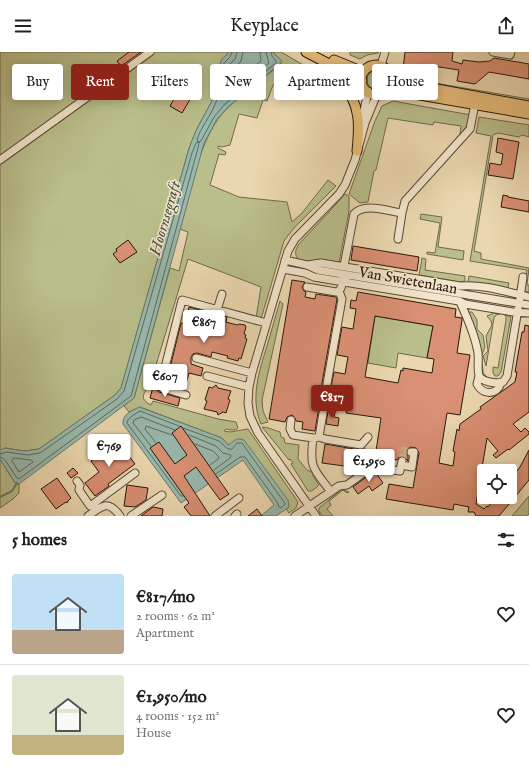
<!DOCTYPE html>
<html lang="en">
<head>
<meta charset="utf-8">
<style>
	:root { --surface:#fff; --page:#f6f6f6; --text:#222; --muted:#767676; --line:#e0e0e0; --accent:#8f2418 }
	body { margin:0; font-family:"IM FELL English",serif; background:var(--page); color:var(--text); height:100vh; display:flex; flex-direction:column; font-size:15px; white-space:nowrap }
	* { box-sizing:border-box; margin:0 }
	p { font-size:13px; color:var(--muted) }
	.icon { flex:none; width:22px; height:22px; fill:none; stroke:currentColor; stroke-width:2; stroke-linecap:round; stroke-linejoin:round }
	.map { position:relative; height:464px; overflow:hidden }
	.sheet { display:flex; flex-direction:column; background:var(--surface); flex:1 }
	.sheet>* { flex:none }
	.top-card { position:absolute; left:12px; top:12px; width:505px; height:36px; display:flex; gap:8px }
	.controls { position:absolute; left:477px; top:412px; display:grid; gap:8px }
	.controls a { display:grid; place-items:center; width:40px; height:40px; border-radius:4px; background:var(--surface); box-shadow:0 2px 10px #0003; font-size:20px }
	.price { position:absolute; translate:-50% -34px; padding:0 9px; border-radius:4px; background:#fff; color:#222; font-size:13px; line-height:26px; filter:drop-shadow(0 1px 2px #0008) }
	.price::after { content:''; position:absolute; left:50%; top:24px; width:12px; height:9px; margin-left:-6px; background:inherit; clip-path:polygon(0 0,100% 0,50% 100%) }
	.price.selected { background:var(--accent); color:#fff }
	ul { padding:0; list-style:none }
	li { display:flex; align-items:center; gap:12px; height:100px; padding:0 12px }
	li+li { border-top:1px solid var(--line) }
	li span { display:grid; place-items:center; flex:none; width:112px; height:80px; border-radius:4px; color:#555 }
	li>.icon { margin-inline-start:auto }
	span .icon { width:48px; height:48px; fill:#fffc; stroke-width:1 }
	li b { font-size:17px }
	h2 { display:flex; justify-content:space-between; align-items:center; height:48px; padding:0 12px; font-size:17px }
	.chip { padding:0 14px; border-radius:4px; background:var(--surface); box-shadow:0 2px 10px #0003; font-size:14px; line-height:36px }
	.chip.selected { background:var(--accent); color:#fff }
	header { display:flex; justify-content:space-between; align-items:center; height:52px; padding:0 12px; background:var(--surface); font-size:18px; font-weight:600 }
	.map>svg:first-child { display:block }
	.green { fill:#b9be8a; stroke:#706a4c }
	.water { fill:#98b9ad; stroke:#6b786d }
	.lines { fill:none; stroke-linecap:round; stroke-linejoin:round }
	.shore { stroke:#60685d; stroke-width:1 }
	.stream { stroke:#6b786d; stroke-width:2 }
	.building { fill:#d99073; stroke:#28170d; fill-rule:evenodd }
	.minor-tunnel { stroke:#c4b18f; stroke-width:7; stroke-dasharray:7 3.5; stroke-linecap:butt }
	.minor-casing { stroke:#594736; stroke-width:9 }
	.major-casing { stroke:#28170d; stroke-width:11 }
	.minor { stroke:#f2e5cb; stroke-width:7 }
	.major { stroke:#e6bc78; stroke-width:9 }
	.labels { text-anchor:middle; stroke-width:3; stroke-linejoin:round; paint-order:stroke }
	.street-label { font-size:15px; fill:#28170d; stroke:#f2e5cb }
	.water-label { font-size:16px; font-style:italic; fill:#4f5045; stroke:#f2e5cb }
</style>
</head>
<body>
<header><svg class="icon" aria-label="menu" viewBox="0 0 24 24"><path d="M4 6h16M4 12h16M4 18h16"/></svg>Keyplace<svg class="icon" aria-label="share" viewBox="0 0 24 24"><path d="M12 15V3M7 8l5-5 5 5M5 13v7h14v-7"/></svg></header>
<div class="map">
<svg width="529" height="464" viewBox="0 0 529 464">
	<rect width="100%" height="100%" fill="#ebd7af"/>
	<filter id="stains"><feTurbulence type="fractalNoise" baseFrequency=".005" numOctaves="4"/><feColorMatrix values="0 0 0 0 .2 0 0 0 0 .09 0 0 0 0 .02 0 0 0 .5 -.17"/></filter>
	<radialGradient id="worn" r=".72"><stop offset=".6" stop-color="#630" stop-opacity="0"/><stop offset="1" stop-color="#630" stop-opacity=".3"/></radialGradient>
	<path class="green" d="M0,0H228L227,3C216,9 221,22 218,34C213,50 203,64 196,79C193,86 190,93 188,100L121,336L115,343L39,397L24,399L5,396L0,399Z
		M272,0H281L305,14L300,25L291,21L273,33L267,49L263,48L257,66L239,62L230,93L222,95L218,94V96L226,100L225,103L219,102L210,133L239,145L287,150L292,170L302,161L328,128L336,134L294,176L284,189L261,267L256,266L261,235L188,207L150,333C143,342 139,347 151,353L153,349L218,367L236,370L238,376C235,379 230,378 226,377L224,379L230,380L248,377L298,450L296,456L289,461L286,457L289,455L235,388L230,394L228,393L222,386L140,355L129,360L124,354L134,346L170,216L179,219L188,180L180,177C190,141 199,88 223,61C238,44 264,26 281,12L280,7Z
		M350,0H379L378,1L367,3L360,7L350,3Z
		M367 28a9 9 0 1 1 18 0a9 9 0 1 1-18 0Z
		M405,26L529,47V52L405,29Z
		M393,49L471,63L467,74L461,82H460L461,74L434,70L433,73L388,66L376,118L374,119L368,150L360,151L349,142L375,69L382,54Z
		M479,65L529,73V85L522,83L519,85L498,81L493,83L474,199L481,201V207L529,216L527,233H529V241L524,238L527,218L470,209L491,84L476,81Z
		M345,142L349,144V159L339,211L311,210L299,208C294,203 295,198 299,192L329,160Z
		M421,162L442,165L438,195L464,199L463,208L427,202V200L435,201L440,171L420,167Z
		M422,206L426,207L425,218L465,224V229L460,230L419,223Z
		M469,224L509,231L508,236L468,230Z
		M280,249L283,252L262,348L263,359L268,370L261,372C250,346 259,320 267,294C271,279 276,264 280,249Z
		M469,260H472L477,268V277L483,283L485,295L481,305L483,318V321L489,327L482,326L468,262Z
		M494,261L500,262L496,263L494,266L486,314L483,304L488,299L486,284L492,273L491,269L487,264Z
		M503,262L511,265L501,320L498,324H495L493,321V315L498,316L506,268V264Z
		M375,264L433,274L427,306L398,301L396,316L368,311Z
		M262,375C268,375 273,378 280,380L281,385L284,386L285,391L299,393L298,407L307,418L313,421V424L319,433L312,439H308L291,412L293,411L290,407L289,408Z
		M0,407L15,431L19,432V441L13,447L0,456Z
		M342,437L349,440L347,441L343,438L329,449L331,453L327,457L333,464H322L319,459V456Z
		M529,444V462L526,464H512Z"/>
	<path class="water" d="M228,0H272L280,7L282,10L228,55L217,67L204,91L134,346L19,432L15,431L0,407V398L5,396L24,399L39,397L115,343L121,336L188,100C190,93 193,86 196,79C203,64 213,50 218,34C221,21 216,9 227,3Z
		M139,355L222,386L228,393C234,390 235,385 244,388L288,448L289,455L276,464H262V463L274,453L243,408L181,451L123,372C122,362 132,359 139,355Z"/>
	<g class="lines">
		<path class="shore" d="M232,0L230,5L224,11C224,27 220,42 213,57C208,67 201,76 197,87L198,90L201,89L214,65L225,52L276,11V9L272,4L271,0
			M237,0L235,7L229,13L228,27L225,42L226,44L269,11L266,0
			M243,0L241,9L235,16L234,27L236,28L261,9L260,0
			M179,374L140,359L132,364L127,369V371L181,444H183
			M183,376L219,389L228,397H232L237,391H242L284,450L285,452L281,456L279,455L277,450L245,405H240L216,422
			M189,383L216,394L223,401L231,403L230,406L214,418
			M156,391L145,377L146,374L172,383
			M195,392L213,399L219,405L218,407L210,413
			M151,394L133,371L134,368L141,365L175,378
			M0,402L7,400L28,403L40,401L117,347L124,339L192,101L196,91L199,90V92L131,344L19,427L17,426L5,408L1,405L0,406
			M14,406L31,408L33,410L19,420L12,409Z"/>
		<path class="stream" d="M0,445L12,439L17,431"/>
	</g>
	<path class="building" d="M129,0H141L121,14L117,9Z
		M405,0H453L452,9L462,12L463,8L479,10L490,9L494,6L529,12V27L489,20L475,32L457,29L459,18L426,13L423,21L403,17Z
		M183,32L195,39L182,61L170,54Z
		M498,86L519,90L513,127L488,123L490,111L501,113L503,102L496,100Z
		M503,143L508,144V145L529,149V160L501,155Z
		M128,188L137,200L120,211L113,202L117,199L116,197Z
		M353,194L419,205L417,219L351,208Z
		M292,228L305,230L302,235L304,239L306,240L305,245L315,247L316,242L336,245L337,247L322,331V334L326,337L331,335L334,320L345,322L348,305L337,303L342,275L353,277L356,257L350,256L351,248L356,249L358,240L456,257L455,265L462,266V268L457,301L470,303L460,363L447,361L439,411L453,414L455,400L453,399L457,377L459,379L460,372L481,357L480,355L515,330L517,320H515L522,280H524L525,273L529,274V360L513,372L521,380L525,376L529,380V382L509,398L508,397L496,406L493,403L498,399L487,386L476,452L484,457L487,454L488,455L496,445H510V428L520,415L529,398V428L499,464H476L474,460H468L469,455L454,452L453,458L386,447L389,432L413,436L419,401L416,396L411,395L407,397L406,400L408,404V409L403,404L399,405L397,408L354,401L352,415L322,411L325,392L360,398L364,397L376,399L381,366L346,361L348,347L323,342L320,348L315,379L302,377L303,370L296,369L295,366L292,363L287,365L285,370L269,367ZM375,264L433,274L427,306L434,307L432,321L403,316V319L401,318L398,331L365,325Z
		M189,255L227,265L226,270L237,273L239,272L245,273L246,275L244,282L246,283L245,286L247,287L241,307L239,306L238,309L227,306L228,304L212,300L211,305L197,301L193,302L191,305V312L203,316L201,324L189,321L185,335H184L183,337L166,332L181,271L185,272Z
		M216,333L218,336L231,339L228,347L230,348L226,361L223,360L218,363L217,360L204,357L207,349L205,348L209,335L212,336Z
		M153,335L159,340L180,346L178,354L150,346Z
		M328,359L335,360L334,365L339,366L338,374L326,372Z
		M181,374L229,442L220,448L196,415L184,424L210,464H191L184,455L189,451L150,396L159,390L175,412L187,403L172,381Z
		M118,389L135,412L108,432L109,434L95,444L85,431L99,420L91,409Z
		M73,416L78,421L71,426L67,421Z
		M373,420L376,421L383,431L372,439L369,434L358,442L353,435Z
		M57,426L71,446L68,449L67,451L66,450L56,457L41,437Z
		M127,433L148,436L146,448L135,455L124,454Z
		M153,455L163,457L162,464H141Z
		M257,457L262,464H248Z"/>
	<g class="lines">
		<path class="minor-tunnel" d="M402,409L404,398L411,400"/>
		<g class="minor-casing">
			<path id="minor" d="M493,0L510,3L511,0
				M381,13L385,0
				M365,69L364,59L368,39
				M0,108L150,0
				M398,187L402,161
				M285,208L307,213L321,211L460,234C483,232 507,240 529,245
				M307,213L318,218L529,253
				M344,214L354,162C364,150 388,159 402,161L405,149L470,77L475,52
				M283,217L305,221L314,225L459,249L465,252L513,260L529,261
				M307,235L336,240C343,238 342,231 343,225
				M520,246L523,225
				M460,250C468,267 475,283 478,301C479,309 477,316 479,324C483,330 495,332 503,330L507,324L518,257
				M217,258L222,242
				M196,306L252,321
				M207,324L249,335
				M479,324L477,332C482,343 497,344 501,331
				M327,332L342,247L339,239
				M186,343L160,335L182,248L266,271
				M291,368L290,377L293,383L313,386C309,417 314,417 331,440
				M319,385L325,387L361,393L368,385
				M315,386L319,385L325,349
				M402,409L401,413L412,415L414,400H411
				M77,429L80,433L79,438L90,454L93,452L97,457
				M93,452L135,421
				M88,464C102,454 108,447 120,464
				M131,464L162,443
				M215,464L239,446
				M235,464L237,462
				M295,464L339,434L347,433L372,415L400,419L401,413
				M316,464L258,381L250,364L248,351L249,335L252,321L288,199L295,187L339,142L345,133L355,108L365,71L377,42"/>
		</g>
		<g class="major-casing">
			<path id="major" d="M306,0L362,29
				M334,8L361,19H364
				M325,11C338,25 354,42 357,61C360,73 358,87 357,99
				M361 28a15 15 0 1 1 30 0a15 15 0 1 1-30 0Z
				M391,28L394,29L529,54
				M387,38H391L529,62"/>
		</g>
		<use href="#minor" class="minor"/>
		<use href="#major" class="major"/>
	</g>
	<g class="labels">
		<g class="street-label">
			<text transform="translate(408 228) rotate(10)" y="5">Van Swietenlaan</text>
		</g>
		<g class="water-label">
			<text transform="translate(164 166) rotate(-74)" y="6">Hoornsegraft</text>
		</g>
	</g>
	<rect width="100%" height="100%" filter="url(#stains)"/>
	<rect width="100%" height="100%" fill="url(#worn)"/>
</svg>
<div class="controls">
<a><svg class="icon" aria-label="locate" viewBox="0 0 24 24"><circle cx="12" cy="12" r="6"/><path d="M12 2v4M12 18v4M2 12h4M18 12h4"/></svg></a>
</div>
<b class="price" style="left:204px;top:292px">€867</b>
<b class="price" style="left:165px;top:346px">€607</b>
<b class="price selected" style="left:332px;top:367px">€817</b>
<b class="price" style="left:109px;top:416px">€769</b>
<b class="price" style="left:369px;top:431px">€1,950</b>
<div class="top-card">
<a class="chip">Buy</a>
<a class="chip selected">Rent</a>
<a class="chip">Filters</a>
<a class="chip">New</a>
<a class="chip">Apartment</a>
<a class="chip">House</a>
</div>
</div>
<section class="sheet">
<h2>5 homes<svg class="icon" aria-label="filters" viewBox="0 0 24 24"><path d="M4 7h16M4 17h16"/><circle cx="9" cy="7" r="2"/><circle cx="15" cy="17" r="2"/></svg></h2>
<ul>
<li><span style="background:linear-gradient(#bfe0f5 70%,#b9a48a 0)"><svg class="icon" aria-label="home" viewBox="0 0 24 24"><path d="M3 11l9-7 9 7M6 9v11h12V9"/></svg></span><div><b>€817/mo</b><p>2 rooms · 62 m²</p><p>Apartment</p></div><svg class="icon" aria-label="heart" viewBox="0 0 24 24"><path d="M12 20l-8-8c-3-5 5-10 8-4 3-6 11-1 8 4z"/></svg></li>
<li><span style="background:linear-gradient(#dfe7d0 75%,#c2b280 0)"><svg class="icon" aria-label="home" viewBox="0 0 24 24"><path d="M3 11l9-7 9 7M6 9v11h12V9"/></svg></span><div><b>€1,950/mo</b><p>4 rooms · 152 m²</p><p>House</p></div><svg class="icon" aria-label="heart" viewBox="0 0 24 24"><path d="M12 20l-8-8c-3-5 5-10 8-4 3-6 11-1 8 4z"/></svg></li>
</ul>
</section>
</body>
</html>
